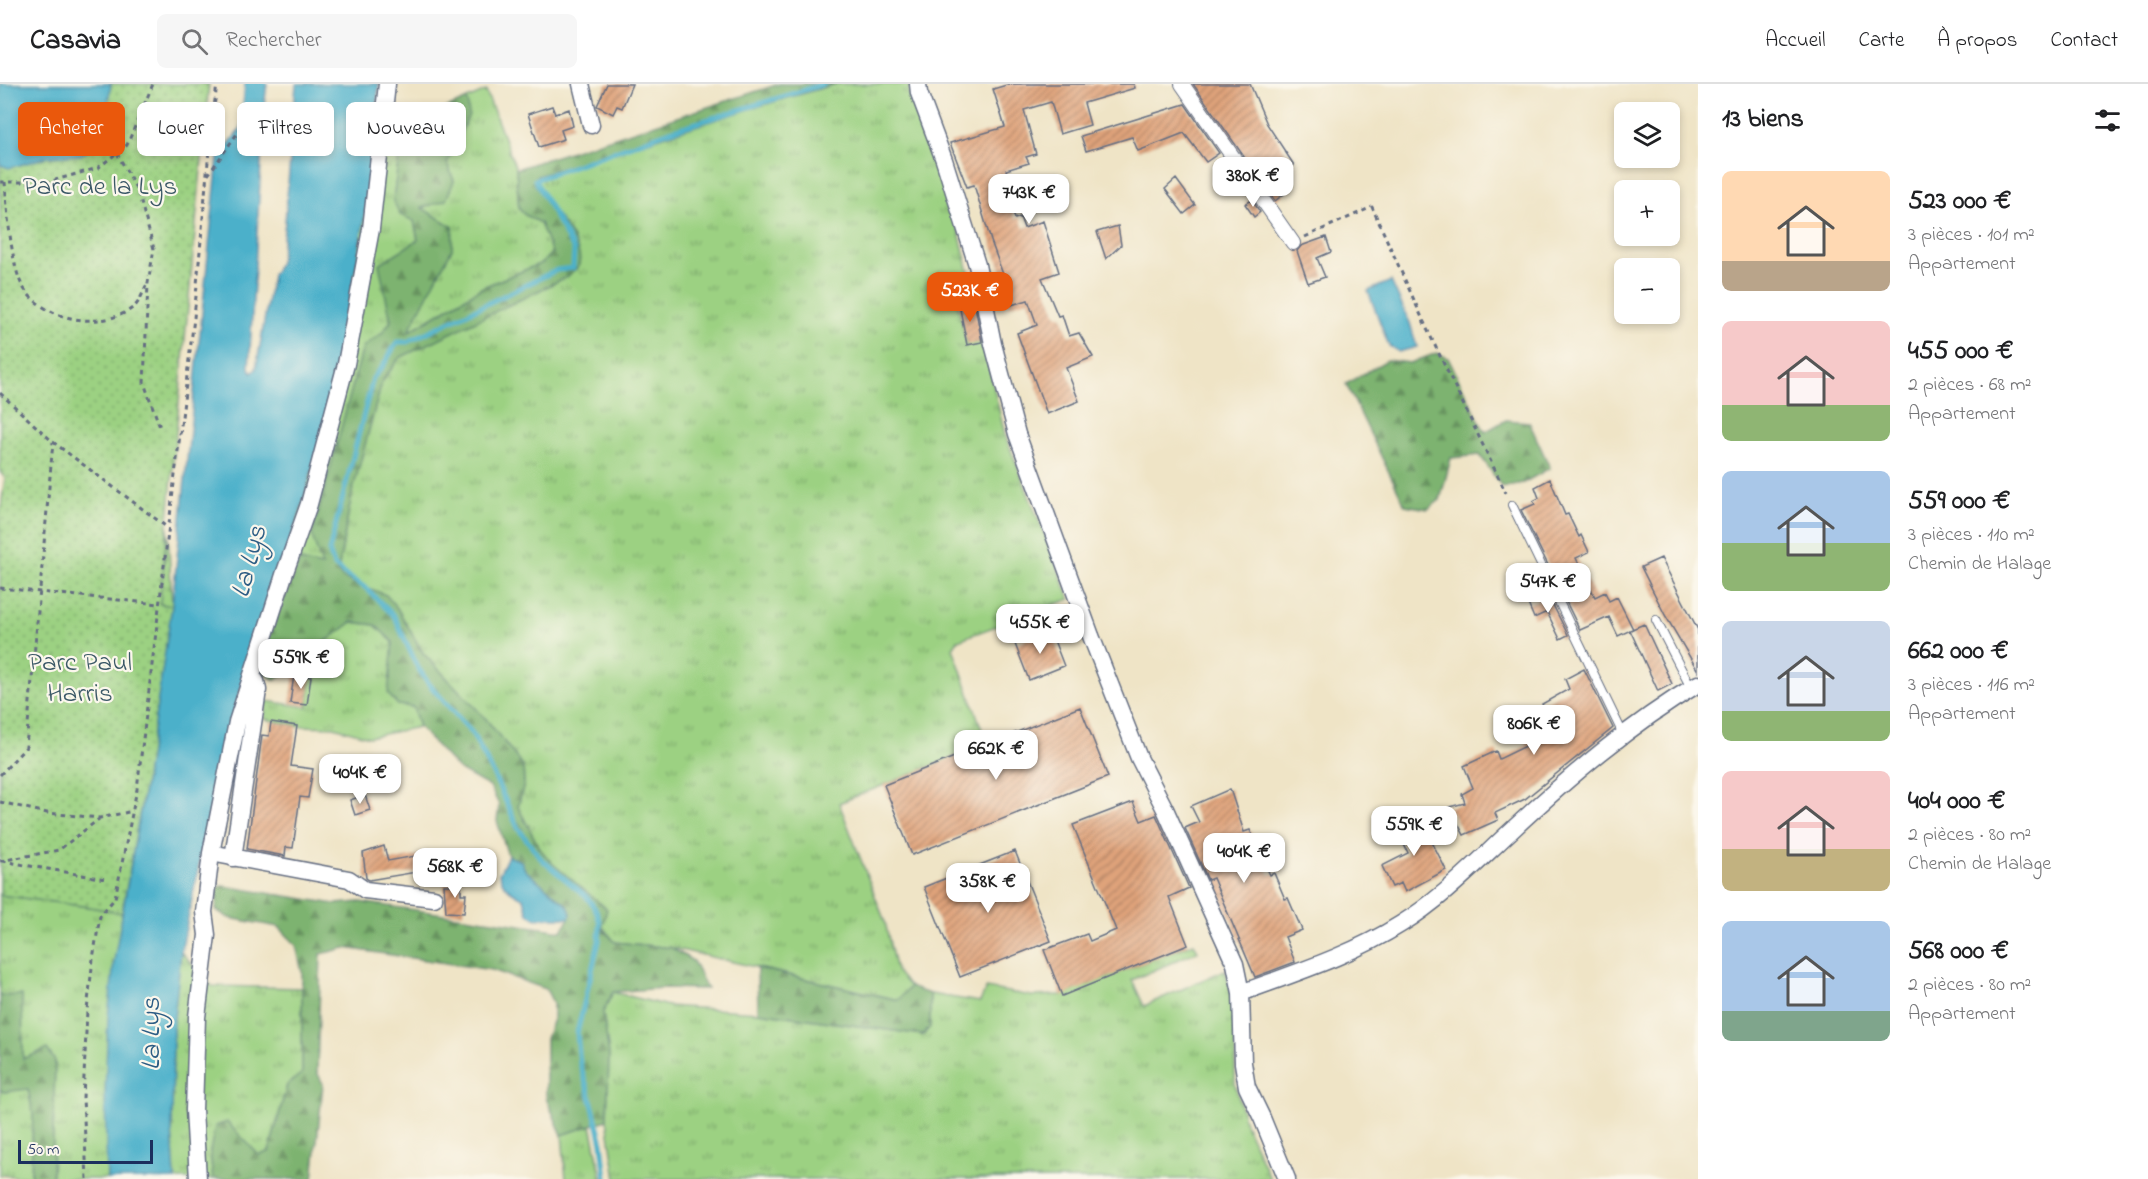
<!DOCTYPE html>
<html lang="fr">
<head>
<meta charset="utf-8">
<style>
	:root { --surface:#fff; --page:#f6f6f6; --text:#202124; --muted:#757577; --line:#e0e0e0; --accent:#ea580c }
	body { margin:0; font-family:"Indie Flower",sans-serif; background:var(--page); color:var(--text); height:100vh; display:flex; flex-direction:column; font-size:22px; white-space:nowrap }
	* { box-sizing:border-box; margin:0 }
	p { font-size:20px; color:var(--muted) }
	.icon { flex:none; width:33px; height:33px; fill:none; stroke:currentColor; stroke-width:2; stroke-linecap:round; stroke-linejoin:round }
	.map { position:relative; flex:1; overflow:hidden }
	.drawer { display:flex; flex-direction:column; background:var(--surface); width:450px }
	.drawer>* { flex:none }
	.top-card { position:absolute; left:18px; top:18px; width:570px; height:54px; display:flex; gap:12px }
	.controls { position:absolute; left:1614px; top:18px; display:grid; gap:12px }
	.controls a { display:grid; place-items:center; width:66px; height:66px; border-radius:9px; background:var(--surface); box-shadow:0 3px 9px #0003; font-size:30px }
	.scale { position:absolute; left:18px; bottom:15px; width:135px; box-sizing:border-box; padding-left:6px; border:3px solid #1b2f5e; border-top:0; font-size:16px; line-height:21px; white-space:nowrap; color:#1b2f5e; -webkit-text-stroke:4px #fbf7ec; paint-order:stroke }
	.price { position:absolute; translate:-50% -51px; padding:0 14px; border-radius:12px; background:#fff; color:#222; font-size:20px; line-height:39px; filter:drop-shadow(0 2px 3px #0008) }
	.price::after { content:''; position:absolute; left:50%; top:36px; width:18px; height:14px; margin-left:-9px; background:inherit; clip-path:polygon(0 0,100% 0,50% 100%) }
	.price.current { background:var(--accent); color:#fff }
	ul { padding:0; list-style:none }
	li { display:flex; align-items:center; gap:18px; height:150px; padding:0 24px }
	li span { display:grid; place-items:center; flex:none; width:168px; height:120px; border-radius:9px; color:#555 }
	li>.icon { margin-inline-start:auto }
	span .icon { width:72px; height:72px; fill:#fffc; stroke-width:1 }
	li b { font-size:26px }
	h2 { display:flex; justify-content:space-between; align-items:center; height:72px; padding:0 24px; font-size:26px }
	.tag { padding:0 21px; border-radius:9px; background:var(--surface); box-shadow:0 3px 9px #0003; font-size:21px; line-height:54px }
	.tag.current { background:var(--accent); color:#fff }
	header { display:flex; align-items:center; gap:36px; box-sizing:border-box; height:84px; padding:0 30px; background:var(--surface); border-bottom:2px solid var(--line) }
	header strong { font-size:28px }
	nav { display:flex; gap:33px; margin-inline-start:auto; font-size:21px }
	.search { width:420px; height:54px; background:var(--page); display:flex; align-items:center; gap:15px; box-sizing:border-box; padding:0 21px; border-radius:9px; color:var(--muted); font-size:22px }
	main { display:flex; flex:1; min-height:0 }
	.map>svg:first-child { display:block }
	.grass { fill:url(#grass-tufts); stroke:#5c8070; stroke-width:1.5 }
	.forest { fill:url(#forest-firs); stroke:#4c7167; stroke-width:1.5 }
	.park { fill:url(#park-dots); stroke:#5c8070; stroke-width:1.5 }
	.water { fill:#4bb0ca; stroke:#337094; stroke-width:1.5 }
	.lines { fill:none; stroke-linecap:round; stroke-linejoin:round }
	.stream { stroke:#4bb0ca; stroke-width:5 }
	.canal { stroke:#4bb0ca; stroke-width:20 }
	.building { fill:url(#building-hatch) }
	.service-casing { stroke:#656e82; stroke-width:10 }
	.pedestrian-casing { stroke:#656e82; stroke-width:16 }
	.minor-casing { stroke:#656e82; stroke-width:19 }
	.path { stroke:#656e82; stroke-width:3; stroke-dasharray:4.5 4.5; stroke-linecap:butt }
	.service { stroke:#fff; stroke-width:8 }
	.pedestrian { stroke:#fff; stroke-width:14 }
	.minor { stroke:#fff; stroke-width:16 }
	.labels { text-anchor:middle; stroke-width:4.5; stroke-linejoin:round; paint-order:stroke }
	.park-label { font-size:27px; fill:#3b5867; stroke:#fbf7ec }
	.water-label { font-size:28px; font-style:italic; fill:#2c5c84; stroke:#fbf7ec }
</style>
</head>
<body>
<header>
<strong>Casavia</strong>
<div class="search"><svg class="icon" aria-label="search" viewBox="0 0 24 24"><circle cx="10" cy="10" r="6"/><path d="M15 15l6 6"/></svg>Rechercher</div>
<nav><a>Accueil</a><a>Carte</a><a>À propos</a><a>Contact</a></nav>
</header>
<main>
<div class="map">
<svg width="1698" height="1095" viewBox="0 0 1698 1095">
	<defs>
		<pattern id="grass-tufts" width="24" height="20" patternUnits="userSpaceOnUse" patternTransform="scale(1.5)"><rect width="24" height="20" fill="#9cd182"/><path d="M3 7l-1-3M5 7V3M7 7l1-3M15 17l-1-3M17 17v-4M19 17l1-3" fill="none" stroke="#7eaa6e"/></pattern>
		<pattern id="forest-firs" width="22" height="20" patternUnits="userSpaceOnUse" patternTransform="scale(1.5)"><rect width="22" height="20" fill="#7db370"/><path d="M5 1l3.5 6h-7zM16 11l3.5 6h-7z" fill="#66925f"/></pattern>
		<pattern id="park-dots" width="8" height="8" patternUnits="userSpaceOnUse" patternTransform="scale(1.5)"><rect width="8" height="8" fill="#9cd182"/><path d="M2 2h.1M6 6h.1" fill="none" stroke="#7eaa6e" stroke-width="1.8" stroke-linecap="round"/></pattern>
		<pattern id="building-hatch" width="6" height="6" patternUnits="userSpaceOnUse" patternTransform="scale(1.5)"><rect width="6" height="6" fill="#dfa37a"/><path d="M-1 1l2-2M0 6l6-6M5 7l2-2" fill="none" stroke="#b48567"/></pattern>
	</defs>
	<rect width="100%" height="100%" fill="#fbf7ec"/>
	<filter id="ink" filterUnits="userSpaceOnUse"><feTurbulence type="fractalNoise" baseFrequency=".0167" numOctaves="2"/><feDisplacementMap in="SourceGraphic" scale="12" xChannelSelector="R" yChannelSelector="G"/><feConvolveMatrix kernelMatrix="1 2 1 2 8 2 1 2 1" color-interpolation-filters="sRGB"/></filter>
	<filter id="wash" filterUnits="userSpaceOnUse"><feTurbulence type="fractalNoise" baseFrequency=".008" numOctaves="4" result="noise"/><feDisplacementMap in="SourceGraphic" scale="24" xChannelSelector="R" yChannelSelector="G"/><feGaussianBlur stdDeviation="1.35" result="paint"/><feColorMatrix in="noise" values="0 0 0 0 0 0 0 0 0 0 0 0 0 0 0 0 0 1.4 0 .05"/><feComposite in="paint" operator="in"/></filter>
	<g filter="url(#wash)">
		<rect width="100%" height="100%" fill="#efe4c6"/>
		<path class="grass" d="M836,0H910L909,10L958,144L973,204L955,210L967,260L983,258L1005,351L1070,515L958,556L953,564L987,660L839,719L885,838L896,887L910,903L899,916L672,864L615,858L540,765L518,723L524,700L523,682L486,635L423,569L397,524L386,512L342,494L338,487L352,409L382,298L399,274L567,193L573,154L539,109L535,100L537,92L749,25Z
			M486,7L516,85L519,125L525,131L540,139L552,168L542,179L483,203L406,249L452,165L422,124L454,97L447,79L468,31L467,15Z
			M403,43L393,116L414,136L418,156L380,180L391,237L382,249L363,263L322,483L284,472L373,55Z
			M168,444L172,522L159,520Z
			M352,538L375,541L393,557L398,621L413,623L419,643L369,653L334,643L299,642L264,635L267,617L307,623L311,592L290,589L292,583Z
			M0,811L90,823L122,829C107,921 105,1003 107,1095H52L55,977L23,975L22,912H1L0,910Z
			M1194,859L1198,867L1132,896L1144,922L1225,886L1235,922V1000L1245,1039L1270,1095H616L607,1036L609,971L603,928L613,908L668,922L758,928L923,951L930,943V910L980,918L986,904L1031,912L1062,911Z
			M181,868L212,902L302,904V990L287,1001L269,1068L259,1071L210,1067L213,1095H175L172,1046L173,944Z
			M28,1004L33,1030L31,1094L0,1091V1006L4,1008Z
			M591,1041L602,1095H566L562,1051Z"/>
		<path class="forest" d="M779,0H836L749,25L537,92L535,100C544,119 589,163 578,183C575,186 570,190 567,193L399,274L382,298L352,409L338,487L342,494L386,511L397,524L423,569L486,635L523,682L524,700L518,723L540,765L553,780L607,825L602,844L615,858L672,864L693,877L707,905L663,904L613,908L603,928L609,971L607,1036L562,1051L546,1014V955L553,935V919L546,905L492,886L345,864L321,870L317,988L323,1000L313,1095H213L210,1067L215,1042L227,1038L259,1071L269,1068L287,1001L302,989V888L296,861L279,843L229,834L216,826L218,801L335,820L360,818L562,847L571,830L568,822L525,786L521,777L508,772L497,737L499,721L490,703L458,685L419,643L413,623L398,621L388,610L393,558L375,541L352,538L275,596L260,586L270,550L299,477L322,482L312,452L363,263L382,249L391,237L379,180L418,156L414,137L400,131L393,116L403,43L467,15L469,31L447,79L454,97L446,116L422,124L453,143L452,165L408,248L483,203L542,179L552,169L540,139L525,131L519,125L516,85Z
			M1437,269L1448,274L1485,348L1506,336L1529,338L1550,384L1523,399L1502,403L1480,371L1451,374L1440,416L1428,425L1405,421L1346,300L1387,276L1410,279Z
			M757,884L898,916L910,903L930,910V943L923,951L758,928Z
			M0,910L2,912L22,911L23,975L47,965L55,977L52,1095H31L33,1030L28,1005L4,1008L0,1006Z"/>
		<path class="park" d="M0,0H209L160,520L172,522L146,694L122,829L90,823L0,811V430L5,394L0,388Z"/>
		<path class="water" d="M0,0H111L102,56L98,63L80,71L47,73L9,84L0,81Z
			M245,0H267L264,24L254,19L243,22Z
			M296,0H379L365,129L357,177L323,346L300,428L256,552L221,674L181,868L173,944L172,1046L175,1095H107L105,1010L108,934L114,877L146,694L172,522L218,74L241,44L243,27L253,23L264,29L249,284L252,289L256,285L272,191L280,178L285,138Z
			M1391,197L1410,239L1417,263L1399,268L1389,262L1368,207Z
			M508,772L521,777L525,786L568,822L571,830L569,834H535L528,830L524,815C512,808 503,804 499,790Z"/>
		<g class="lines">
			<path class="stream" d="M606,1095L602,1059L592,1019L580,980L577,949L599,857L600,839L596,826L587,813L543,777L532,763L518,744L491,685L472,649L429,600L418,584L394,532L366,504L344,490L334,481L329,467L373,294L383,282L397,258H407L557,186L573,184L574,166L535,96L670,47L824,0"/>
			<path class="canal" d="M251,50L255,0"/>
		</g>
		<g id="blocks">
			<path class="building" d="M607,0H632L622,24L617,22L613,30L597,22Z
				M1010,0H1134L1135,4L1084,19L1090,41L1060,50L1051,18L1024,26L1036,70L1026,73L1029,79L1006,86L1007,91L1004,92L1015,135L1020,133L1024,144L1043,137L1059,188L1042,194L1058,232L1062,231L1069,252L1079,249L1093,273L1066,284L1079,317L1047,330L1017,249L1037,241L1028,216L1008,222L1004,209L1009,207L991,157L974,101L967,103L950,59L1005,43L993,5Z
				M1193,0H1250L1267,40L1294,81L1275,94L1284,110L1275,117Z
				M1185,20L1219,69L1206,78L1184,49L1138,67L1132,53L1086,67L1081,52Z
				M552,22L555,30L569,25L573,42L561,46L564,55L539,63L528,30Z
				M1176,95L1195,121L1184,130L1165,105Z
				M1252,116L1260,128L1254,133L1245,120Z
				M1118,142L1121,161L1106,175L1097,148Z
				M1326,153L1331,168L1317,174L1325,193L1308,199L1297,167L1301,162Z
				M974,217L982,258L967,261L959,220Z
				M1550,395L1565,431L1568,430L1579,453L1581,451L1589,468L1576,474L1595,513L1605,508L1609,517L1617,513L1633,545L1618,552L1609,533L1580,546L1521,426L1535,420L1533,417L1539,414L1535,403Z
				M1661,474L1698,546V587L1665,531L1641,483Z
				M1548,511L1568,551L1560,555L1547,528L1534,534L1528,520Z
				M1644,540L1672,600L1658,607L1630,546Z
				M1050,546L1064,582L1029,596L1015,560Z
				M1584,585L1613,644L1525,715L1495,729L1498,736L1464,751L1449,723L1465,719L1462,710L1473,704L1464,682L1496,667L1499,675L1528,661L1525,656L1542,646L1539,640L1549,634L1542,620L1569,605L1565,595Z
				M294,591L311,593L307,621L290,619Z
				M1080,623L1108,693L912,771L884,701Z
				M271,638L297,642L291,682L313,685L308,714L300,713L293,764L286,763L285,772L247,765L262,651L269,652Z
				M1230,705L1244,748L1250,746L1270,791L1274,789L1285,815L1288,814L1302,846L1285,853L1295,878L1255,893L1213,794L1208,796L1185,744L1199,738L1191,722Z
				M365,711L370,726L355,731L350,716Z
				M1133,718L1141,737L1156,731L1189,804L1169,813L1188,861L1062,912L1044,866L1087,850L1090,857L1116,846L1073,741Z
				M1412,731L1420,747L1425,744L1446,786L1405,808L1401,799L1392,803L1382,782L1408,769L1394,739Z
				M384,762L388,777L426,770L429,786L369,796L366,794L363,769Z
				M1015,767L1051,857L960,893L924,803Z
				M444,801H461V810H466L464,829L446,828Z"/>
		</g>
	</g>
	<g filter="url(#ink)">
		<use href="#blocks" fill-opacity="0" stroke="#656e82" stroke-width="1.5"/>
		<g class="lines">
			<g class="service-casing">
				<path id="service" d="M1512,421L1623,650
					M1656,536L1691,604"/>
			</g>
			<g class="pedestrian-casing">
				<path id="pedestrian" d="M1182,0L1293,159"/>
			</g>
			<g class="minor-casing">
				<path id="minor" d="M581,0L591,41
					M918,0L919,9L944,76L977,181L993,260L1017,350L1091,552L1139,674L1165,725L1235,880L1241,909L1243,979L1247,1003L1262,1034L1287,1095
					M211,769L349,795L365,806L434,814
					M233,774L258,606L256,597
					M1241,909C1295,889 1352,871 1401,840C1442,815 1476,779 1512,746C1570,692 1630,641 1698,600
					M198,1095L194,1026L197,933L207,851L204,828L211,769L237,638L284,491L309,420L346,280L371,145L387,0"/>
			</g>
			<path class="path" d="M117,69L138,108L154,165L148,199L144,299L161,346
				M208,91L241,44
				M0,98H48L98,84L127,61L153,0
				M5,98C7,124 11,183 23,203C44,237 104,248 135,222C140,217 143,208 146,202
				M1305,153L1372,123L1428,247L1506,409
				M0,309L53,358L168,444
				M0,504L159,520
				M0,691L26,663L53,358
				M0,718L47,729L100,734L133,727
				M0,777L59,766L99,735
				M2,777L105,795
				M87,1095L83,1014L87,926L93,875L100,832L115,814L137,705L194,234L210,55L217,0"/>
			<use href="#service" class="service"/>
			<use href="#pedestrian" class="pedestrian"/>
			<use href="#minor" class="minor"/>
		</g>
	</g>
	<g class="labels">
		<g class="park-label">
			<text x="100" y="110">Parc de la Lys</text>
			<text x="80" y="586">Parc Paul<tspan x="80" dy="31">Harris</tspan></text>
		</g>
		<g class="water-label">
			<text transform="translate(247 477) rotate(-75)" y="10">La Lys</text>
			<text transform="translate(149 950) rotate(-90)" y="10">La Lys</text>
		</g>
	</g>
</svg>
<div class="controls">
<a><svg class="icon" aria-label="layers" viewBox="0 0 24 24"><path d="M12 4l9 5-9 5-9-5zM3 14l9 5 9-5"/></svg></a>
<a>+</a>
<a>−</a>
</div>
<div class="scale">50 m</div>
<b class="price" style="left:1253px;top:124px">380K €</b>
<b class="price" style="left:1029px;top:141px">743K €</b>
<b class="price current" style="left:970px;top:239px">523K €</b>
<b class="price" style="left:1548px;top:530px">547K €</b>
<b class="price" style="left:1040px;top:571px">455K €</b>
<b class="price" style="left:301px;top:606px">559K €</b>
<b class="price" style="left:1534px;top:672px">806K €</b>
<b class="price" style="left:996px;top:697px">662K €</b>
<b class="price" style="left:360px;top:721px">404K €</b>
<b class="price" style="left:1414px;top:773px">559K €</b>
<b class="price" style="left:1244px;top:800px">404K €</b>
<b class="price" style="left:455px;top:815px">568K €</b>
<b class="price" style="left:988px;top:830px">358K €</b>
<div class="top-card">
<a class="tag current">Acheter</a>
<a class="tag">Louer</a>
<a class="tag">Filtres</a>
<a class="tag">Nouveau</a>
</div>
</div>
<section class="drawer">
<h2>13 biens<svg class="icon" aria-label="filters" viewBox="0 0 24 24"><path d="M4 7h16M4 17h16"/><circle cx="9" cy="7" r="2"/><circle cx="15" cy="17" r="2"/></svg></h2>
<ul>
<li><span style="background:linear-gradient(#ffd9b3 75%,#b9a48a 0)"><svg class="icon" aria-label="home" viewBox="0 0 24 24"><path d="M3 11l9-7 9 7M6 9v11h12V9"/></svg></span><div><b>523 000 €</b><p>3 pièces · 101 m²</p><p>Appartement</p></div></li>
<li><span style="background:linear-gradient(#f6c9c9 70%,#8fb573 0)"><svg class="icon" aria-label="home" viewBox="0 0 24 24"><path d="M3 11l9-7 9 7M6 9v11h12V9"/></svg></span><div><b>455 000 €</b><p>2 pièces · 68 m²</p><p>Appartement</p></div></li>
<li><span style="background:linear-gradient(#a9c7e8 60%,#8fb573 0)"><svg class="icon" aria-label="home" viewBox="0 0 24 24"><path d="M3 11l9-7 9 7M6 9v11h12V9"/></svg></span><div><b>559 000 €</b><p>3 pièces · 110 m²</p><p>Chemin de Halage</p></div></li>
<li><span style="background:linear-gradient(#c9d6e8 75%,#8fb573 0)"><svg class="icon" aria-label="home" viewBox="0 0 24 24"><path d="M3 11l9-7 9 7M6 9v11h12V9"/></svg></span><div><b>662 000 €</b><p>3 pièces · 116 m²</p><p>Appartement</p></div></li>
<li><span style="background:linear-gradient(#f6c9c9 65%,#c2b280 0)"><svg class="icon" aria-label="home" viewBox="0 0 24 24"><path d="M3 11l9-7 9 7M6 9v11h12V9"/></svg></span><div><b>404 000 €</b><p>2 pièces · 80 m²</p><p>Chemin de Halage</p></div></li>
<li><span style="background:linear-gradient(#a9c7e8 75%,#7fa58c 0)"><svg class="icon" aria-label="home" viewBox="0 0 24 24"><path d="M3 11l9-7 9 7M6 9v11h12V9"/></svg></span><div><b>568 000 €</b><p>2 pièces · 80 m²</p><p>Appartement</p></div></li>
</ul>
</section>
</main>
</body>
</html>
